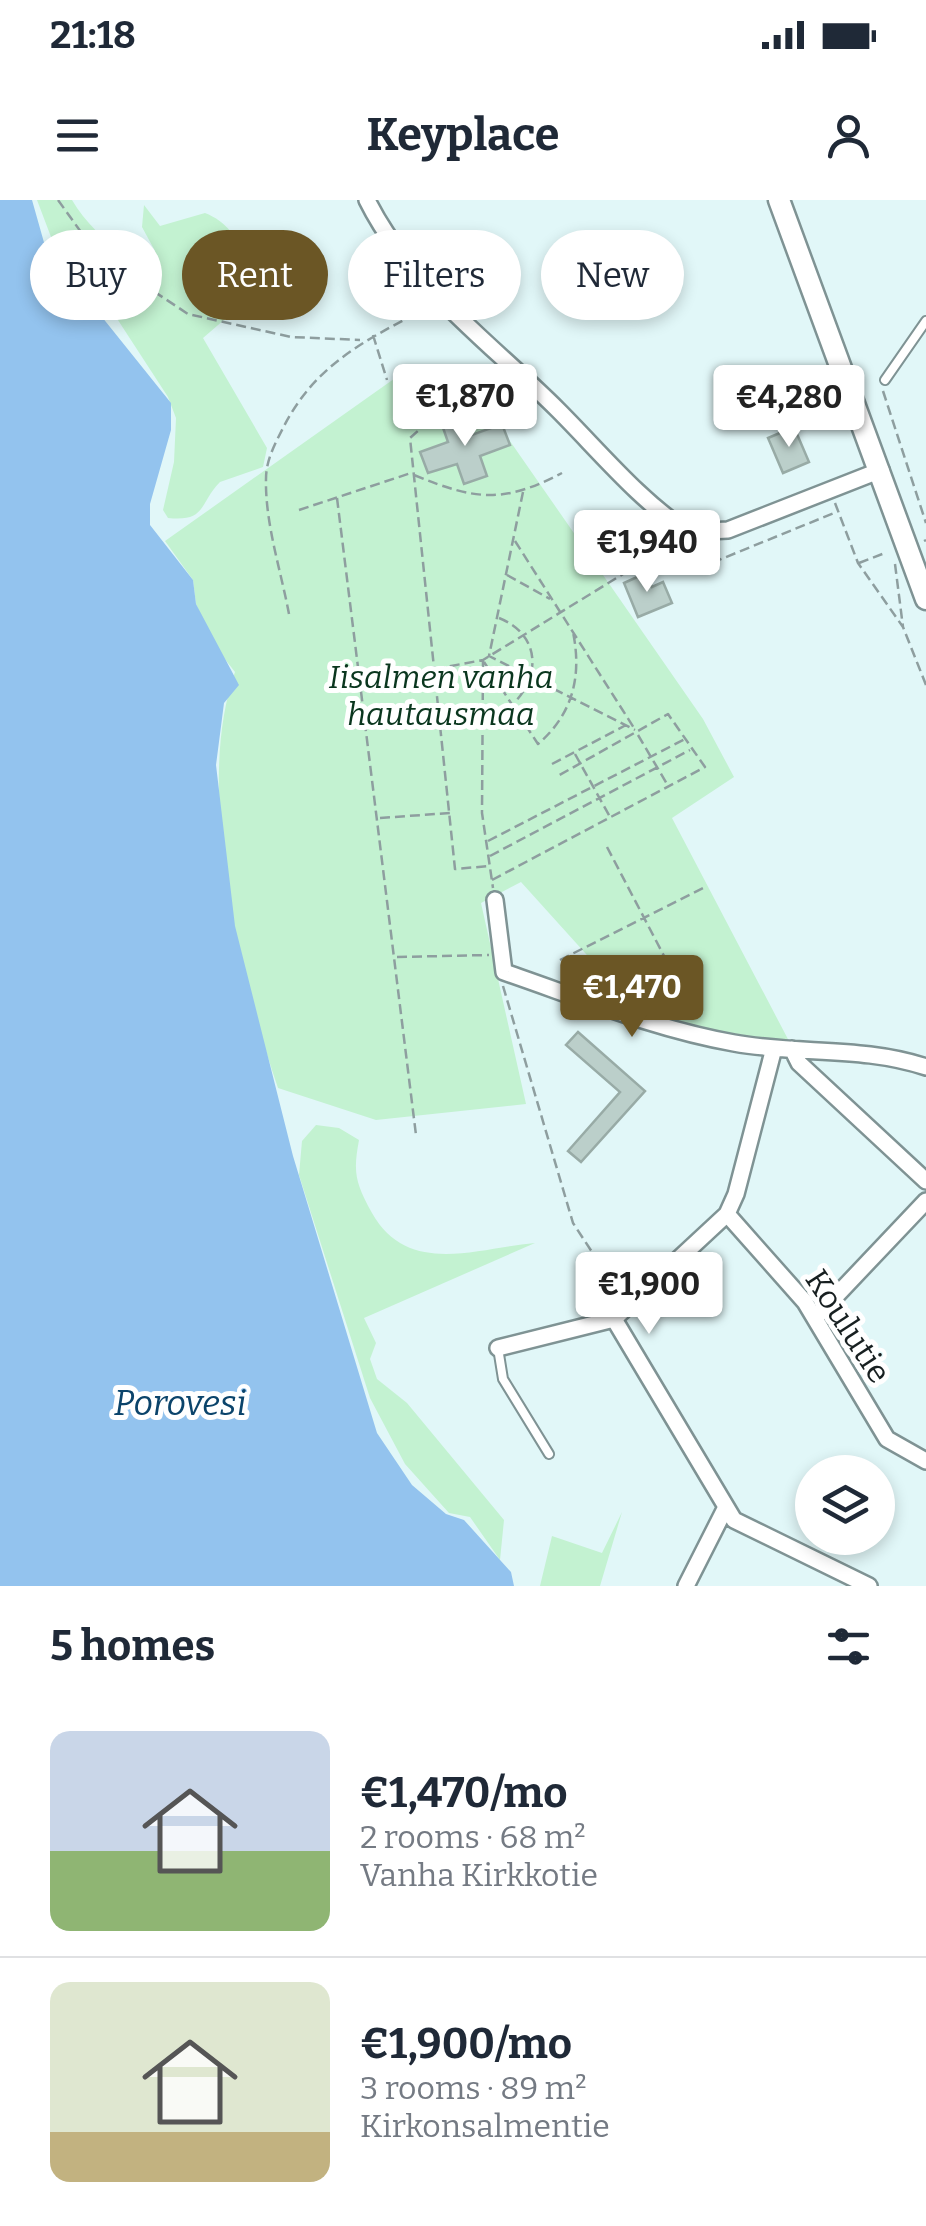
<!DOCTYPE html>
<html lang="en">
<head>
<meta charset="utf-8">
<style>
	:root { --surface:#fff; --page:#f2f2f3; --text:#1f2937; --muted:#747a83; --line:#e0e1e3; --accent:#6b5625 }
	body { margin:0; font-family:Bitter,serif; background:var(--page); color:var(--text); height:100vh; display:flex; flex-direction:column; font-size:38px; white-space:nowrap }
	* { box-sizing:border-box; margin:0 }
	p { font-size:32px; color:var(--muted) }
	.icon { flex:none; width:55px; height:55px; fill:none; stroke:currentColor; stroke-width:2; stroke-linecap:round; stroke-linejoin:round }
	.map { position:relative; height:1386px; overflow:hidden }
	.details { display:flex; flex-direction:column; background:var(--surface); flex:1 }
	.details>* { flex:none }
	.banner { position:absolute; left:30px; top:30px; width:868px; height:90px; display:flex; gap:20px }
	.controls { position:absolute; left:795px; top:1255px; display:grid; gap:20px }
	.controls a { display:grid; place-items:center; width:100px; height:100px; border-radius:50%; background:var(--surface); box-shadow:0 5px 15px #0003; font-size:50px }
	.price { position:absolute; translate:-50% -85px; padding:0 22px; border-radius:10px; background:#fff; color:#222; font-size:32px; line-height:65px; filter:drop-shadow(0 2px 5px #0008) }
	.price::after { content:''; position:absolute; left:50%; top:60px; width:30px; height:22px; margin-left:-15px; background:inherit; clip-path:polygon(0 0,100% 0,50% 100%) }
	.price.active { background:var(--accent); color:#fff }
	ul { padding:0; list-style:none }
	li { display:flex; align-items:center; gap:30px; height:250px; padding:0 50px }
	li+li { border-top:2px solid var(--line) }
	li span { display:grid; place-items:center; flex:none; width:280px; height:200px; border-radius:20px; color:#555 }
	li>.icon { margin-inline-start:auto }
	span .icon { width:120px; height:120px; fill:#fffc; stroke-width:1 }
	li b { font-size:42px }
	h2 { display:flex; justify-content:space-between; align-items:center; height:120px; padding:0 50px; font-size:42px }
	.pill { padding:0 35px; border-radius:45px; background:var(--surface); box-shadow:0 5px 15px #0003; font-size:35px; line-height:90px }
	.pill.active { background:var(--accent); color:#fff }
	.status { display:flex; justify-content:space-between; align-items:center; height:70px; padding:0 50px; background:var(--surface); direction:ltr }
	.status svg { height:28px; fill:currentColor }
	header { display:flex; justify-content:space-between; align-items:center; height:130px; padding:0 50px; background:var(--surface); font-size:45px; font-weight:700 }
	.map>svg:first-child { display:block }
	.green { fill:#c3f2d1 }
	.water { fill:#93c3ee }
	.building { fill:#bbcfca; stroke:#98aba6; stroke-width:2.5 }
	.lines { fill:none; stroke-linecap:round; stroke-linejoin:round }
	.lane-casing { stroke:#7f9394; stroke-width:12 }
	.street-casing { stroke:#7f9394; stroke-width:20 }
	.secondary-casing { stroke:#7f9394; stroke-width:25 }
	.path { stroke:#8e9e9f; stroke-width:2.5; stroke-dasharray:10 5; stroke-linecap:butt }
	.lane { stroke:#fff; stroke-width:8 }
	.street { stroke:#fff; stroke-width:15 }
	.secondary { stroke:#fff; stroke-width:20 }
	.labels { text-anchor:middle; stroke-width:10; stroke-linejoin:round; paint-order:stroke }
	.park-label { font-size:32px; font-style:italic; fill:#0a361e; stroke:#fff }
	.street-label { font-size:32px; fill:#171f20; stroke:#fff }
	.water-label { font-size:35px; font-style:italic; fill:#0b446b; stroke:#fff }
</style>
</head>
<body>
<div class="status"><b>21:18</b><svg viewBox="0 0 49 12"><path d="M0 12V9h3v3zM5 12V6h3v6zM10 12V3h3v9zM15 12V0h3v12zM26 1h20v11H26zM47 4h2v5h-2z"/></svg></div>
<header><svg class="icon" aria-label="menu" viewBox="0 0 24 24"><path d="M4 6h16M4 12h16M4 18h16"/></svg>Keyplace<svg class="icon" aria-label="person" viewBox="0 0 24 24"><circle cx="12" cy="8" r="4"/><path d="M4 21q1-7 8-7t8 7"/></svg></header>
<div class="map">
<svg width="926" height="1386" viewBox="0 0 926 1386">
	<rect width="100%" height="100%" fill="#e1f7f8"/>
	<path class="green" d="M37,0H72C89,29 116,49 140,70L155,51L142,27L144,5L160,26L205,13C241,27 251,65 246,101L203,138L267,248L263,267L220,282C199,303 207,322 168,318L163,310L174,262L176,218L168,197L114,114L77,83L59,58Z
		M415,164L485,205L703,519L734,577L672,618L790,843L697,831L632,805L521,682L481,703L526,904L376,920L278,888C239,774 194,587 235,472L217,449L196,404L193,380L165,341Z
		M316,925L339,928L359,940C353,972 355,982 372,1013C408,1077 477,1048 535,1043L364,1118L376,1143L370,1159L377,1179L407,1203L504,1320L500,1360L470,1317L449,1313L405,1264L370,1198L299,975L302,941Z
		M622,1312L600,1386H540L552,1336L602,1353Z"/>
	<path class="water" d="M0,0H32L45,46L171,203V230L150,304V325L193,380L196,404L239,485L224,503L216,565L235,726L293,956L377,1233L412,1285L446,1314L464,1320L511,1372L514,1386H0Z"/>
	<path class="building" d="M465,214L472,235L502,224L510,245L480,256L487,276L464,284L457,264L428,273L420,252L448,242L441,222Z
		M794,227L809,262L783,273L768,238Z
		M646,373L652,387L663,382L672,403L638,417L624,383Z
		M578,832L645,891L581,962L568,951L620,892L566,845Z"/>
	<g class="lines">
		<g class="lane-casing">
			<path id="lane" d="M885,180L926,121
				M498,1148L503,1179L549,1254"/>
		</g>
		<g class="street-casing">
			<path id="street" d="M367,0C409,85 492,144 558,210C599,251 640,301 688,332L728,330L881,270
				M495,700L504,772C580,798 655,829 734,843C799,855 863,846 926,867
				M774,848L736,994L727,1014L614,1119L734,1320L869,1386
				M792,849L799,863L926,981
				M727,1014L805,1102L887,1239L926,1261
				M816,1117L926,1001
				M498,1148L614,1119
				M686,1386L725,1309"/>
		</g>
		<g class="secondary-casing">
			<path id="secondary" d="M779,0L926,399"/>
		</g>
		<path class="path" d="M58,0L96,53L188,114L291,137L360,140
			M373,135L387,180
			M883,191L926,323
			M440,211L410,238L455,669L490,666
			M414,275C475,300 503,304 562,273
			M523,292L489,456L635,530
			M337,298L416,935
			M835,303L858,363L903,427L926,485
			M299,310L411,273
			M515,341L634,528
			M924,341L926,340
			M661,353L687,373L834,313
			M859,363L885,353
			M895,364L903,427
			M507,375L550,399
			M289,414C281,371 265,323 266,279C266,260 275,244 283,228C314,167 360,143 419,112
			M499,418C539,434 542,474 514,503
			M483,460L482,613L493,688
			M484,462L538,544C573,514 582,476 573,432
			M435,469L483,460L636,366
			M638,535L667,584
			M575,554L610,617
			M552,564L626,525
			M380,618L450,613
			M488,641L685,539
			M607,647L697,819
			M490,656L690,550
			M492,680L705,567L668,514L556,577
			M397,757L489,755
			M560,760L705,687
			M503,786L573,1023L619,1093"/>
		<use href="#lane" class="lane"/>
		<use href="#street" class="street"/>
		<use href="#secondary" class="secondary"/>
	</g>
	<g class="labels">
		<g class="park-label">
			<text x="441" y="488">Iisalmen vanha<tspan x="441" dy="37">hautausmaa</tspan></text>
		</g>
		<g class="street-label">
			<text transform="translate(848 1126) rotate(57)" y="11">Koulutie</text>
		</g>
		<g class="water-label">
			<text x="180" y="1215">Porovesi</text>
		</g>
	</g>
</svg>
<div class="controls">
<a><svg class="icon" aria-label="layers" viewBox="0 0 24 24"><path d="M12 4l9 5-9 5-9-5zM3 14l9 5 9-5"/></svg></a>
</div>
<b class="price" style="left:465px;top:249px">€1,870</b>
<b class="price" style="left:789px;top:250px">€4,280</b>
<b class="price" style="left:647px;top:395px">€1,940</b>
<b class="price active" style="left:632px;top:840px">€1,470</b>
<b class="price" style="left:649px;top:1137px">€1,900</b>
<div class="banner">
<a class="pill">Buy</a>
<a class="pill active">Rent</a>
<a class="pill">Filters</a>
<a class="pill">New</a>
</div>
</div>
<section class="details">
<h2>5 homes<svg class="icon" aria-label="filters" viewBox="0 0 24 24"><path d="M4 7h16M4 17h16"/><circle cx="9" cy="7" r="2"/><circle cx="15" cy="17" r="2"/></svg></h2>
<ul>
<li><span style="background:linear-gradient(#c9d6e8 60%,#8fb573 0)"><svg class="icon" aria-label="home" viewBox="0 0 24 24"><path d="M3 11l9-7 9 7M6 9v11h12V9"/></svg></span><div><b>€1,470/mo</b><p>2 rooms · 68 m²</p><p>Vanha Kirkkotie</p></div></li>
<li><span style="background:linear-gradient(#dfe7d0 75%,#c2b280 0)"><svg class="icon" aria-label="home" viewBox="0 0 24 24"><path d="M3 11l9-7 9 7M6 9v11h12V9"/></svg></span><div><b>€1,900/mo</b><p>3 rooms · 89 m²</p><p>Kirkonsalmentie</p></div></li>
</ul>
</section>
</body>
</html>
